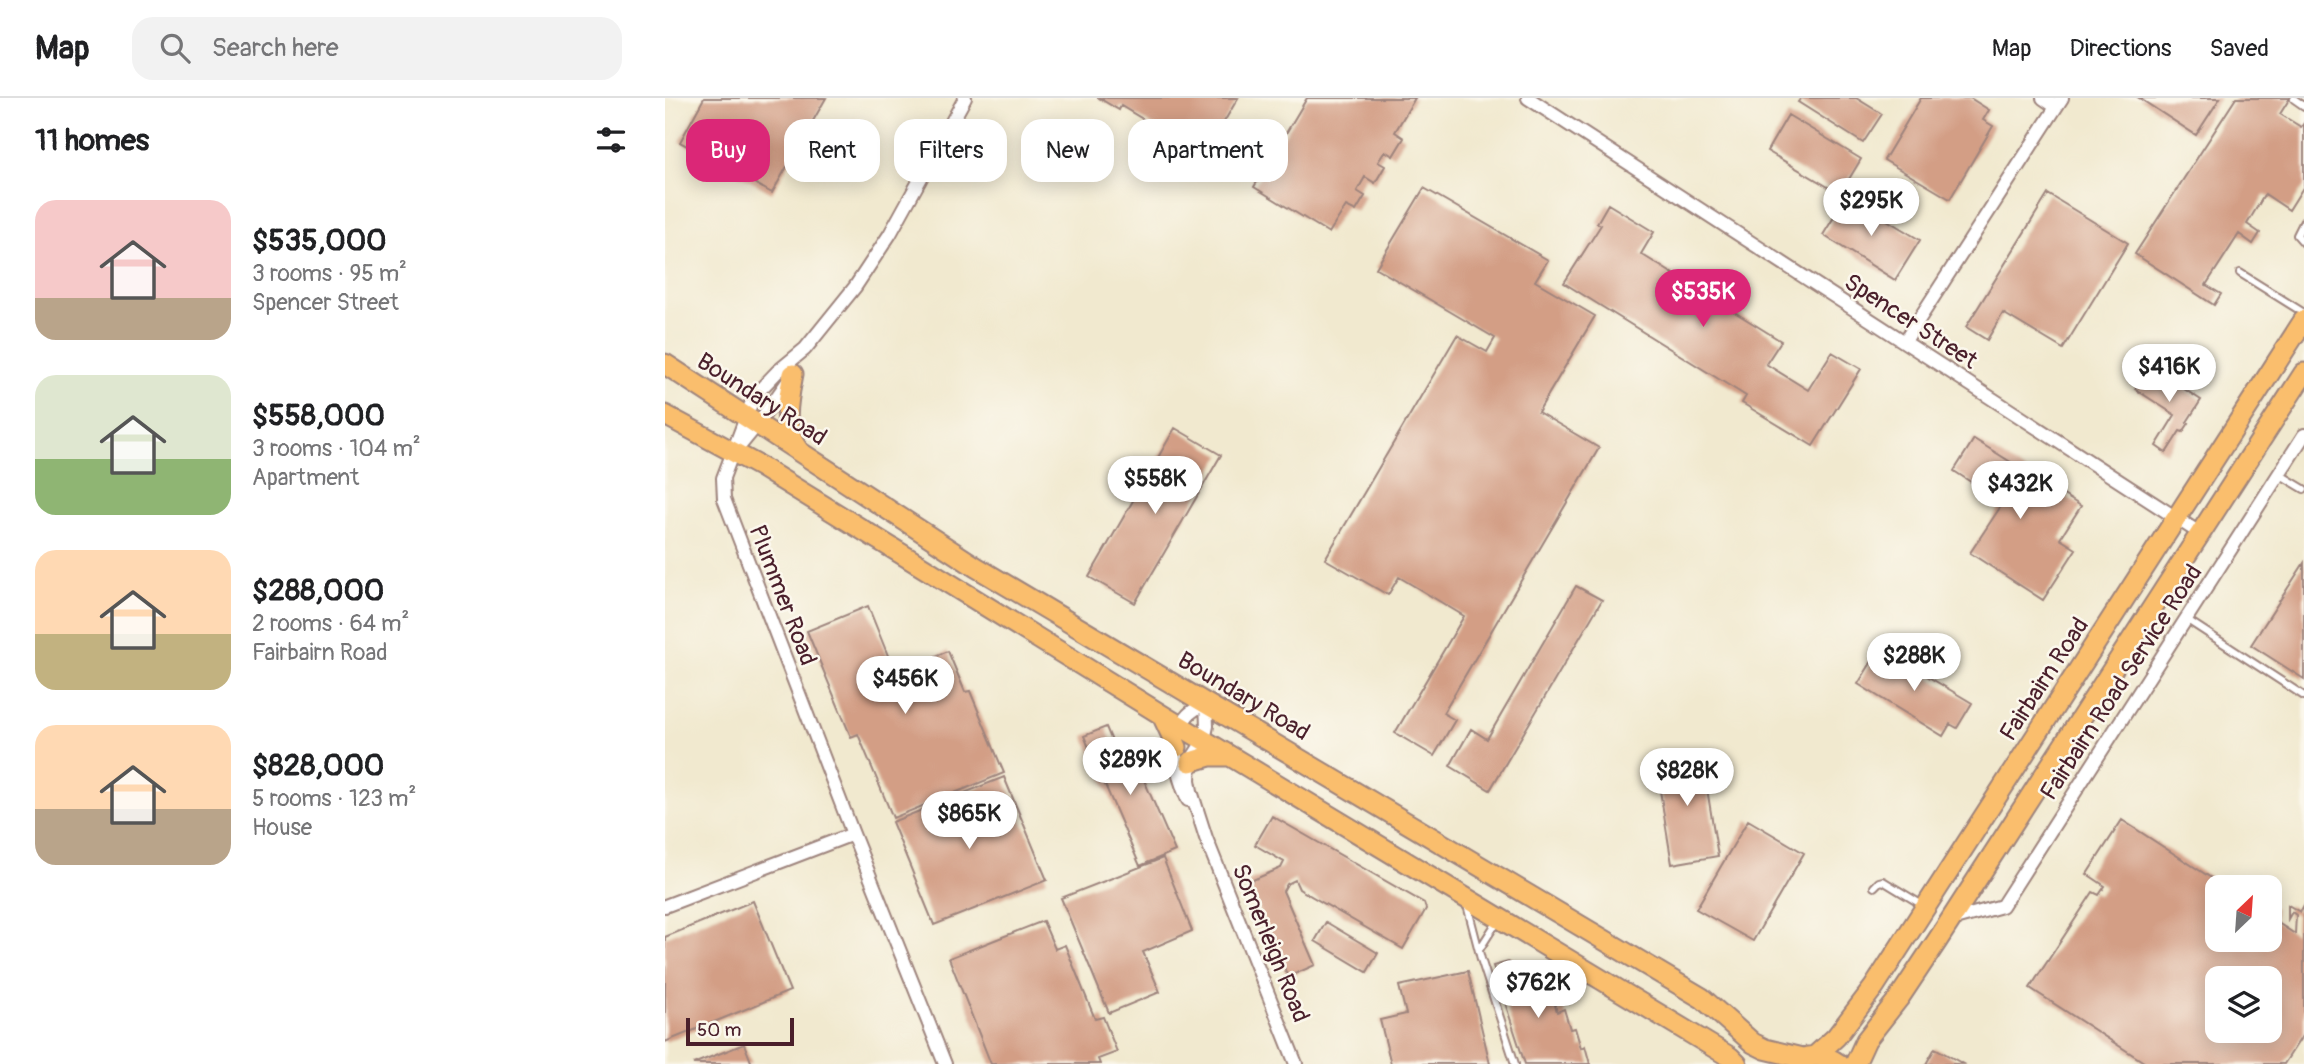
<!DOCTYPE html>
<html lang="en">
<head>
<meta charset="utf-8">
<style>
	:root { --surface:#fff; --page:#f2f2f2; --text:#202124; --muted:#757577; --line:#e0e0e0; --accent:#db2777 }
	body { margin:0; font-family:Pangolin,sans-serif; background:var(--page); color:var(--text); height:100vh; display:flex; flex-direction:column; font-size:26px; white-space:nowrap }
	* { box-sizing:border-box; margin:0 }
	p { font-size:23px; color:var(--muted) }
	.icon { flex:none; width:38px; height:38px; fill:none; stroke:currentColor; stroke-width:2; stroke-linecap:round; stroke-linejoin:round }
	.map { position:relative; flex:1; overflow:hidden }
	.panel { display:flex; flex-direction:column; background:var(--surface); width:665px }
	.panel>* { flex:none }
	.hud { position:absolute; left:21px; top:21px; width:665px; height:63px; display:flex; gap:14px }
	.needle { width:46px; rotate:25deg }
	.buttons { position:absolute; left:1540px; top:777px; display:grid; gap:14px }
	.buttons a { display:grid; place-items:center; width:77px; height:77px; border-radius:14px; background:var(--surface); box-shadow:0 4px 18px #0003; font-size:35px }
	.scale { position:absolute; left:21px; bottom:18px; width:108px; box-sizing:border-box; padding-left:7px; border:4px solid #4a1f2b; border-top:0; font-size:19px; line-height:24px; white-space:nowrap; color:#4a1f2b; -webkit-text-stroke:5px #fbf7ec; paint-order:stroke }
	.price { position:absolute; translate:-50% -60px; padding:0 16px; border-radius:24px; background:#fff; color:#222; font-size:23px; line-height:46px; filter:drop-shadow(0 2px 4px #0008) }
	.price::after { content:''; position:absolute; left:50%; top:42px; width:21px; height:16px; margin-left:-10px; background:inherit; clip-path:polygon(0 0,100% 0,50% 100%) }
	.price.current { background:var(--accent); color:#fff }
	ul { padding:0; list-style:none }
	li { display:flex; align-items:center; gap:21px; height:175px; padding:0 35px }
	li span { display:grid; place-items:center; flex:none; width:196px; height:140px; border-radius:21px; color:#555 }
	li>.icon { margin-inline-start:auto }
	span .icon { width:84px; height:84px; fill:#fffc; stroke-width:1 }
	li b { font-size:30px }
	h2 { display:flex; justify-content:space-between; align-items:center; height:84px; padding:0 35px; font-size:30px }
	.chip { padding:0 24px; border-radius:21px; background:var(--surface); box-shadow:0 4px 18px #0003; font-size:24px; line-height:63px }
	.chip.current { background:var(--accent); color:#fff }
	header { display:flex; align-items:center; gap:42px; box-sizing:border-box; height:98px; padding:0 35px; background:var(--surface); border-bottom:2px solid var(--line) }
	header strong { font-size:33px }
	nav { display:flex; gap:38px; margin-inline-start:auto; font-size:24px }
	.search { width:490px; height:63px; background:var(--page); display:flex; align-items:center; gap:18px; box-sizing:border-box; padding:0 24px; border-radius:21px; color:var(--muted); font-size:26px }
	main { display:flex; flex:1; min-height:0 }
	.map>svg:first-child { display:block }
	.building { fill:#d39e85; fill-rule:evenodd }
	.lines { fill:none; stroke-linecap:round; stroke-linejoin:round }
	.service-casing { stroke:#9e847d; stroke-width:10 }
	.minor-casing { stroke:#9e847d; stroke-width:16 }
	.primary-casing { stroke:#9e847d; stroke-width:23 }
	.service { stroke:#fff; stroke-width:6 }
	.minor { stroke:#fff; stroke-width:12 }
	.primary { stroke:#fabe6d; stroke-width:19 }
	.labels { text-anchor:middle; stroke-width:5; stroke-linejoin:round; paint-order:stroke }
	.street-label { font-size:24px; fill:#4a1f2b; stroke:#fbf7ec }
</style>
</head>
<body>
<header>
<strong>Map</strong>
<div class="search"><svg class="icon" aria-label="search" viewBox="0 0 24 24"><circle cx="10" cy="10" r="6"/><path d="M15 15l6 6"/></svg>Search here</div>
<nav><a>Map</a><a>Directions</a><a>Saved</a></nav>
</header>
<main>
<section class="panel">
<h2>11 homes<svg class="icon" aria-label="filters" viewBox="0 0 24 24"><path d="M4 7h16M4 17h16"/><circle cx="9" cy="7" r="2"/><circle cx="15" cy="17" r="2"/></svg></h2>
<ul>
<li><span style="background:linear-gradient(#f6c9c9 70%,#b9a48a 0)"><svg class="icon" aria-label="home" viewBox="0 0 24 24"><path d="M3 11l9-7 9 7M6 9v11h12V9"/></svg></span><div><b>$535,000</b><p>3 rooms · 95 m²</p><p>Spencer Street</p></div></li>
<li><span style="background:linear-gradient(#dfe7d0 60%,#8fb573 0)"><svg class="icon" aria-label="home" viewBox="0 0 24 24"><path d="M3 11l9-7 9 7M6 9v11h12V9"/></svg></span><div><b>$558,000</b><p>3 rooms · 104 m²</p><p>Apartment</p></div></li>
<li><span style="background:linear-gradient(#ffd9b3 60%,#c2b280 0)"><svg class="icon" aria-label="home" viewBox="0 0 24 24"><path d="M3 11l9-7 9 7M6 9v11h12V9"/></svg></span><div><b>$288,000</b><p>2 rooms · 64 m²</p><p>Fairbairn Road</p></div></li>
<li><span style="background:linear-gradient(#ffd9b3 60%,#b9a48a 0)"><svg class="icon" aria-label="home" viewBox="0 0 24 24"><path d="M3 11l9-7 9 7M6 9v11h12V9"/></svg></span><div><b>$828,000</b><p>5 rooms · 123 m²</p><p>House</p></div></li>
</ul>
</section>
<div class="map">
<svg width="1639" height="966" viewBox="0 0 1639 966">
	<rect width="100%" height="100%" fill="#fbf7ec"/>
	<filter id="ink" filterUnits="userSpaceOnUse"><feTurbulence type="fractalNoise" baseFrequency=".0143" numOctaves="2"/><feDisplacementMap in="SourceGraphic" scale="14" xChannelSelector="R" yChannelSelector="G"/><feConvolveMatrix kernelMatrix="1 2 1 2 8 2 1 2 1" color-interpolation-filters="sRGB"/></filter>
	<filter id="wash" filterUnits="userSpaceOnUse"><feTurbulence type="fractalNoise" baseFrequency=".00686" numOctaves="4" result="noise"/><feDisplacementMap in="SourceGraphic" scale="28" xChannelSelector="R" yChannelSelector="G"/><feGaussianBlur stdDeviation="1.57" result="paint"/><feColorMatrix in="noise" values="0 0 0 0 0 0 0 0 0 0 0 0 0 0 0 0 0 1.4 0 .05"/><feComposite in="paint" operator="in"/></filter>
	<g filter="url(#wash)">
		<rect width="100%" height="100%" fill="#f1e9cf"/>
		<g id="blocks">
			<path class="building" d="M39,0H161L107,95L15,44Z
				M434,0H573L539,58L456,8L454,12Z
				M642,0H750L730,34L739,40L728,58L720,53L713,64L720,68L710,85L700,79L692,93L700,98L691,113L681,108L664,135L589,89Z
				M1136,0H1191L1217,16L1198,45L1133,4Z
				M1256,0H1305L1324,12L1318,22L1328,28L1285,101L1219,62Z
				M1474,0H1555L1531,37Z
				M1571,0H1625L1615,16L1636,29L1639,25V88L1624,112L1600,96L1582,126L1595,135L1588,146L1574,136L1541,187L1556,196L1549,207L1470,156Z
				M1123,17L1196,61L1175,96L1102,53Z
				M759,90L883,162L870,183L930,218L873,314L934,350L778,615L790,622L769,658L730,635L799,518L734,479L723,497L660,461L792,237L822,254L830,240L711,170Z
				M1383,96L1463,145L1398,251L1338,215L1322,242L1301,229Z
				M1182,98L1255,142L1230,182L1158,137Z
				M943,106L989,134L976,156L1116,243L1101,266L1143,292L1167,254L1196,271L1148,348L1077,305L1081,298L899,185L936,127L932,125Z
				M1485,269L1536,302L1522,324L1524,325L1518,334L1515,333L1501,355L1491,348L1510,317L1470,291Z
				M510,330L556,357L470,505L424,479Z
				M1309,341L1416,408L1395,441L1411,451L1378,502L1305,455L1338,405L1289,373Z
				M1639,465V581L1586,547Z
				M911,488L937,502L825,692L785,668L806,631L822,641Z
				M203,508L230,575L283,553L300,594L305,593L339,675L228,720L193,636L186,639L142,533Z
				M1215,550L1307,605L1292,630L1285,626L1278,638L1193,586Z
				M441,629L449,648L462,643L510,753L475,768L419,638Z
				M1036,654L1053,758L1007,766L990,662Z
				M339,679L382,782L269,827L227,724Z
				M607,718L759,805L761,811L738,851L634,791L630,782L622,786L618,793L650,867L623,879L583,784L616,770L619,764L590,747Z
				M1083,722L1139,755L1088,843L1031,811Z
				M1457,722L1560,789H1552V842H1605V810H1610V823L1630,836L1631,817L1627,814L1623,821V807L1635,814L1639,807V935L1619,966H1482L1365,890L1428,794L1434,797L1440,788L1422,776ZM1552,880H1605V933H1552Z
				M498,760L527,833L478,854L495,894L444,915L396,800Z
				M88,803L125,893L0,944V839Z
				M378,823L390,851L400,847L430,921L438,919L452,954L433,961L435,966H326L284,860Z
				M661,824L713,855L702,874L650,843Z
				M843,864L863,875L865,881L871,879L876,893L885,890L892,914L899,911L905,931L910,930L916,950L920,948L925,966H860L828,868Z
				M803,873L825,966H726L715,922L741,916L734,888Z
				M79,946L87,966H28Z
				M1270,950L1298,966H1261Z"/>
		</g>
	</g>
	<g filter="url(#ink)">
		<use href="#blocks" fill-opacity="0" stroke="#9e847d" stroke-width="2"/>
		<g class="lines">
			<g class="service-casing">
				<path id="service" d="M1629,1L1639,8
					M1639,123L1632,137L1639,145
					M1575,175L1639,215
					M1614,376L1639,391
					M1521,521L1639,598
					M1209,789L1214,784L1218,783L1259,808
					M802,807L816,861L850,966
					M814,852L828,830L834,825"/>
			</g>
			<g class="minor-casing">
				<path id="minor" d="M863,0L1536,436
					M1378,0L1391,9
					M1240,243L1397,0
					M74,349L92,327L124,282
					M541,604L542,628L539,642L525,664L524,682L526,693L541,740L631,966
					M523,702C512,679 502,639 523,617C528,612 536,608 541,604
					M0,808L188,736
					M1286,822L1337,808L1639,337
					M280,966L188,736L59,401L58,380L89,298L112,274L140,251L190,189L225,136L300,0"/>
			</g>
			<g class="primary-casing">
				<path id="primary" d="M0,266L311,469L1037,900L1088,945L1100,951L1137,960
					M128,276C123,302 116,331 134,353
					M0,317L96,369L497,617L1065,959L1072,966
					M497,617L512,649
					M525,664L545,658H565
					M1150,958L1171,939L1209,889L1639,222
					M1142,959C1153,957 1165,959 1174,966
					M1190,966L1201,942L1234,900L1272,843L1639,275"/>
			</g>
			<use href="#service" class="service"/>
			<use href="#minor" class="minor"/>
			<use href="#primary" class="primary"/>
		</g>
	</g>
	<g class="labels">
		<g class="street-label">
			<text transform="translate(1246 223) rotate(33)" y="8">Spencer Street</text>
			<text transform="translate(97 301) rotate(33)" y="8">Boundary Road</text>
			<text transform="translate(118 497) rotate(69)" y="8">Plummer Road</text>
			<text transform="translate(1379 581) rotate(-57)" y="8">Fairbairn Road</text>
			<text transform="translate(1456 584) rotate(-57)" y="8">Fairbairn Road Service Road</text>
			<text transform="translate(579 598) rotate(31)" y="8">Boundary Road</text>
			<text transform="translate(606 845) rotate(68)" y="8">Somerleigh Road</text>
		</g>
	</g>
</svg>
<div class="buttons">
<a><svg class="needle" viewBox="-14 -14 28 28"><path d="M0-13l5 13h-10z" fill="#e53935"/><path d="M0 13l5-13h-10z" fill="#757577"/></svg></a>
<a><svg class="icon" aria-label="layers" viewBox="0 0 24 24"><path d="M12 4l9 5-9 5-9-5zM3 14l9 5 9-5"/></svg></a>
</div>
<div class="scale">50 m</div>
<b class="price" style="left:1206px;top:140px">$295K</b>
<b class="price current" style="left:1038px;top:231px">$535K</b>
<b class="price" style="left:1504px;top:306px">$416K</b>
<b class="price" style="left:490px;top:418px">$558K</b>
<b class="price" style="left:1355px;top:423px">$432K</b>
<b class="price" style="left:1249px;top:595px">$288K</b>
<b class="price" style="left:240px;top:618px">$456K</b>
<b class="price" style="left:465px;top:699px">$289K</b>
<b class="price" style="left:1022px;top:710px">$828K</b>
<b class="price" style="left:304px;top:753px">$865K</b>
<b class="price" style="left:873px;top:922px">$762K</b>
<div class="hud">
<a class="chip current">Buy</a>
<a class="chip">Rent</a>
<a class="chip">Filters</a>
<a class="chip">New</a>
<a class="chip">Apartment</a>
</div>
</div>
</main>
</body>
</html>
